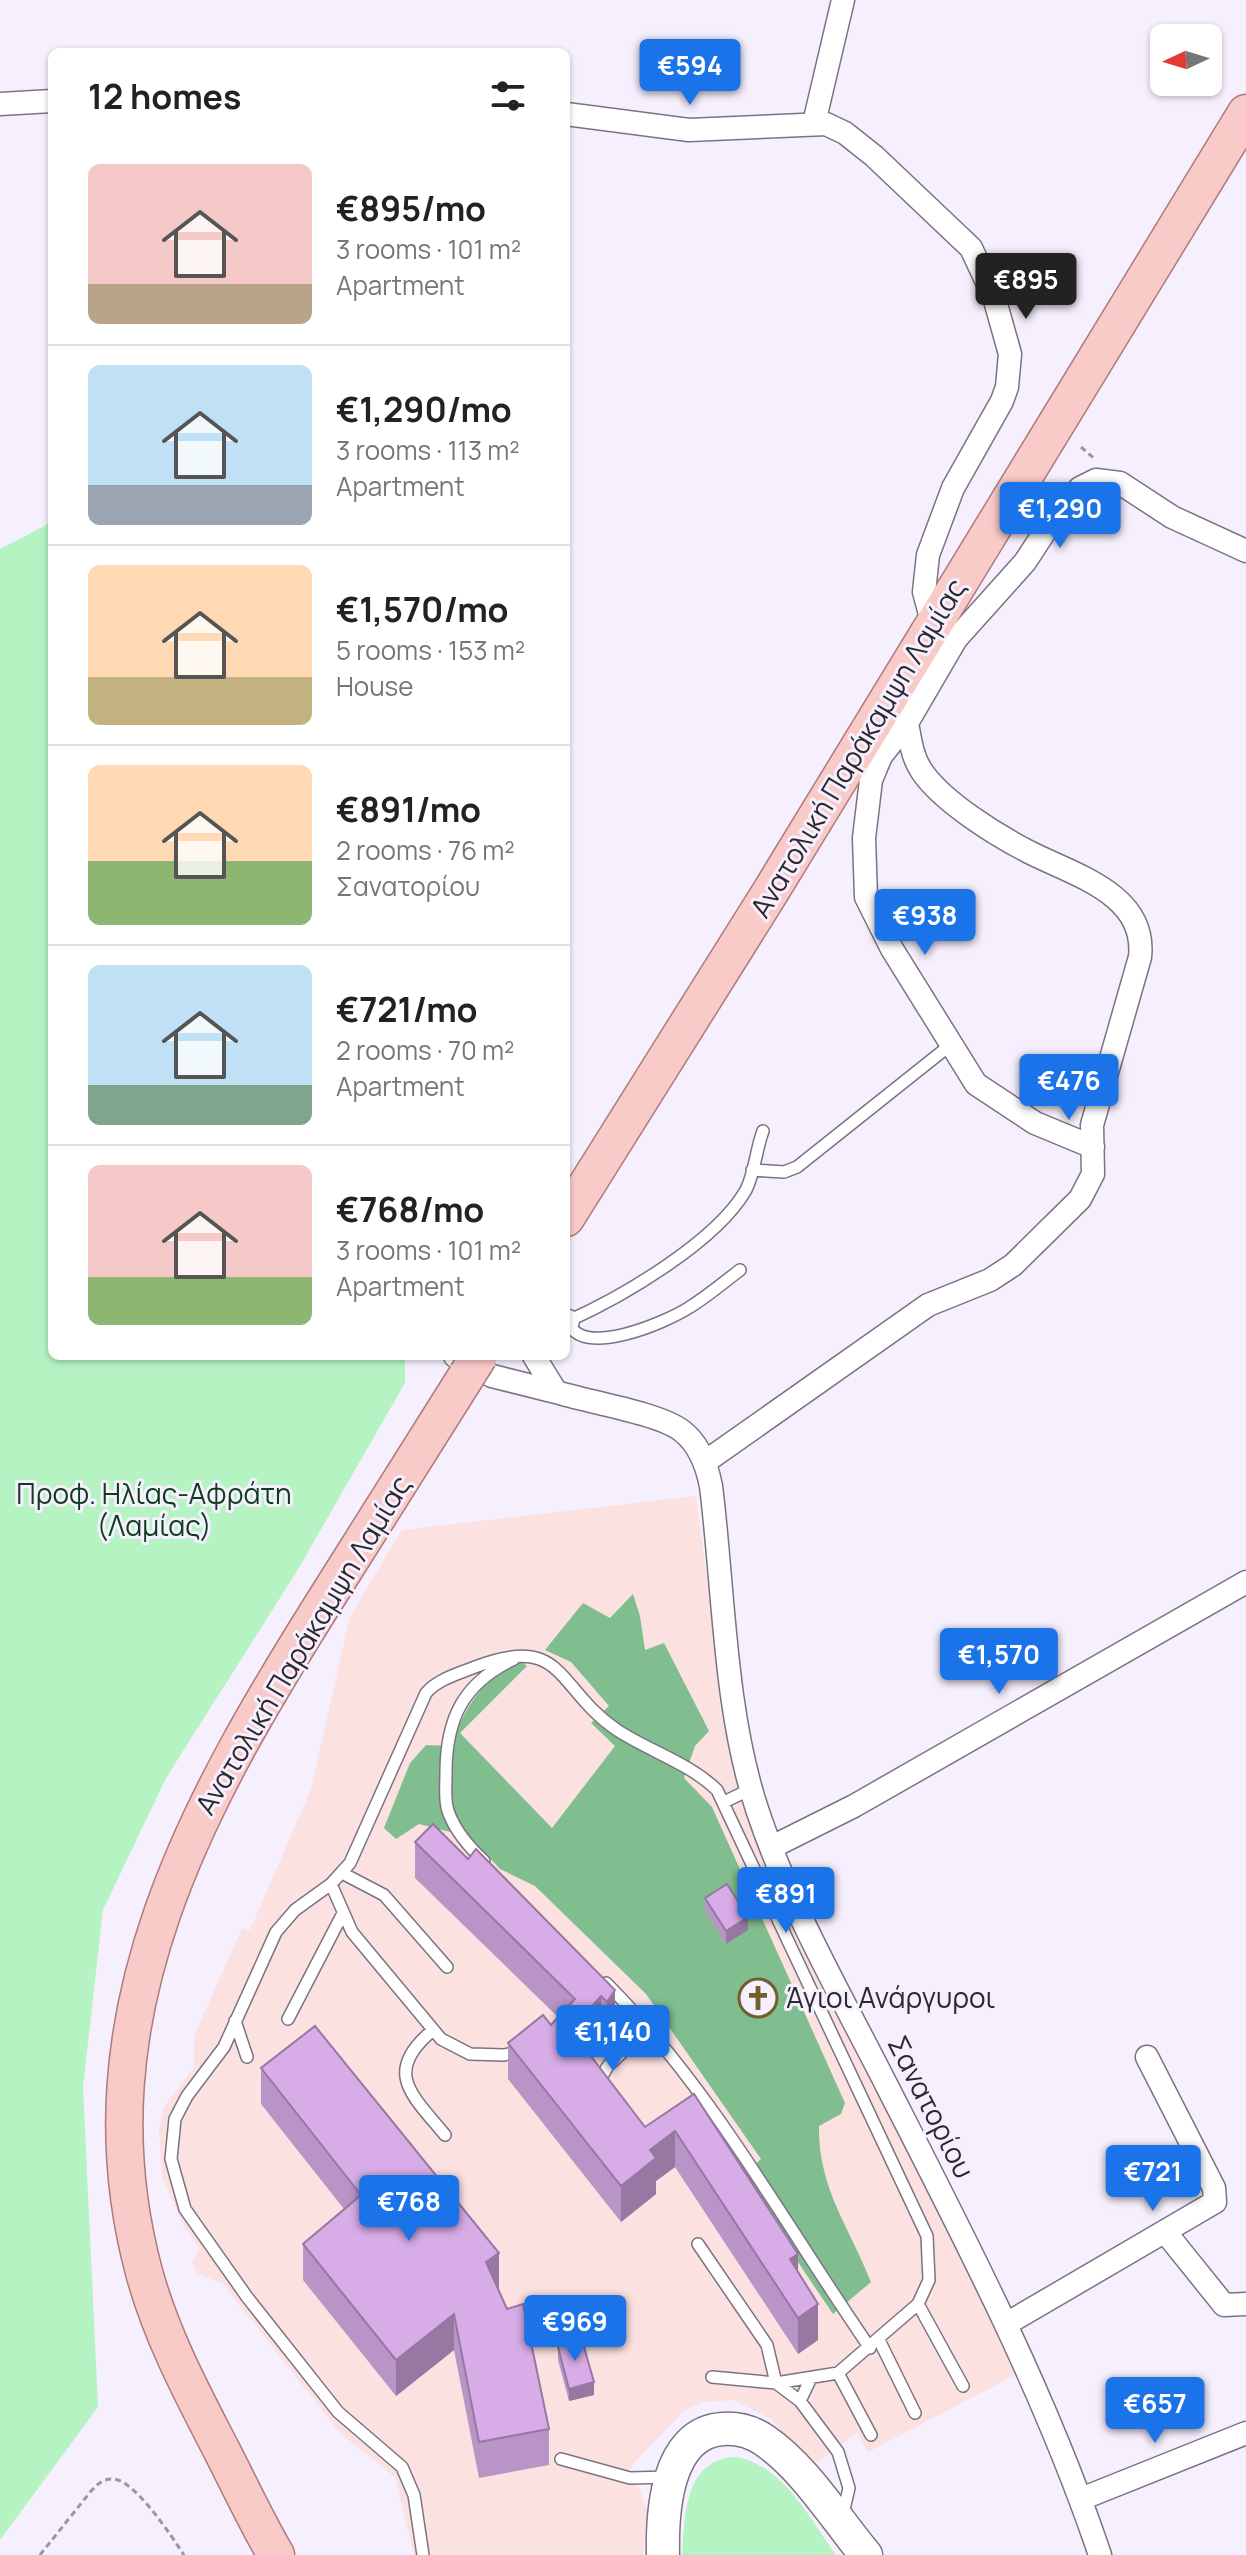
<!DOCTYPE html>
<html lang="en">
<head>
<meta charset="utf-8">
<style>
	:root { --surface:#fff; --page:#f2f2f2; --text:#222; --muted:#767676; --line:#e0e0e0; --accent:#1a73e8 }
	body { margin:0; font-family:Manrope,sans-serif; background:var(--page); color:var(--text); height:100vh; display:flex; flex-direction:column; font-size:30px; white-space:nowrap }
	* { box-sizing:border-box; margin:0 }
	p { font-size:26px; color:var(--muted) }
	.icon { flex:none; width:44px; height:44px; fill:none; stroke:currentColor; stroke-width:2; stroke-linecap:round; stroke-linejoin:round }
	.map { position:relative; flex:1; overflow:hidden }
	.side { position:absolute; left:48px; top:48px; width:522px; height:1312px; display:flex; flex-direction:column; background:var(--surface); border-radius:12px; box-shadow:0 2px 6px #0004 }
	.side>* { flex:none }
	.needle { width:52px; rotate:266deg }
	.tools { position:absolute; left:1150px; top:24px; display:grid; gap:16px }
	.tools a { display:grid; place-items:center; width:72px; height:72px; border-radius:12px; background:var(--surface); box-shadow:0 2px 6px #0004; font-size:40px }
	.price { position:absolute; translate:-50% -68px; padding:0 18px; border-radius:8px; background:var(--accent); color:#fff; font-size:26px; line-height:52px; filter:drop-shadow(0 2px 4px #0008) }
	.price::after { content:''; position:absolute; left:50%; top:48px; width:24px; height:18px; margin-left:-12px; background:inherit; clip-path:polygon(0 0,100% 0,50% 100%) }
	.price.selected { background:#222; color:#fff }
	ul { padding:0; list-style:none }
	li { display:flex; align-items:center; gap:24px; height:200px; padding:0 40px }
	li+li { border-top:2px solid var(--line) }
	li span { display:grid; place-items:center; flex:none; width:224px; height:160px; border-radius:12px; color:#555 }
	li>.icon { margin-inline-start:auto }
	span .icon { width:96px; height:96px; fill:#fffc; stroke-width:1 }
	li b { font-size:34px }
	h2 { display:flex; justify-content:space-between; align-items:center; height:96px; padding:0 40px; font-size:34px }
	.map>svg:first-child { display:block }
	.medical { fill:#fce1e1 }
	.green { fill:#b5f3c3 }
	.forest { fill:#80be8f }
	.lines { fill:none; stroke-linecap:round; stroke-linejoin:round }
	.service-casing { stroke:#7b7383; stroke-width:14 }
	.minor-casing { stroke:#7b7383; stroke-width:25 }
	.secondary-casing { stroke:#7b7383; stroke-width:35 }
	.primary-casing { stroke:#ae7a7a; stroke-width:39 }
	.path { stroke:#9a959f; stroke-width:3; stroke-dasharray:6 4; stroke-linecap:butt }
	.service { stroke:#fff; stroke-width:11 }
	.minor { stroke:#fff; stroke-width:22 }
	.secondary { stroke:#fff; stroke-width:32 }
	.primary { stroke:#f8cac8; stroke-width:36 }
	.primary-bridge-casing { stroke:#ae7a7a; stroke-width:39; stroke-linecap:butt }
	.primary-bridge { stroke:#f8cac8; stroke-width:36 }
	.wall { fill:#b994c7 }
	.shaded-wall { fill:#9678a2 }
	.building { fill:#d7ace7; stroke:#9678a2; stroke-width:2 }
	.labels { text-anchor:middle; stroke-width:6; stroke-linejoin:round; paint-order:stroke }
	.street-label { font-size:28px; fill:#2b282e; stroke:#f6effd }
	.park-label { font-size:28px; fill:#0d3c1e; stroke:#f6effd }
	.poi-label { font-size:28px; fill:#2b282e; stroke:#f6effd; text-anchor:start }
</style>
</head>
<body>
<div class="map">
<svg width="1246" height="2555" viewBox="0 0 1246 2555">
	<rect width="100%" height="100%" fill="#f6effd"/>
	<path class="medical" d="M696,1496L725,1717L745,1804L1019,2373L868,2452L857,2433L813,2466L771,2419L734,2400L702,2402L684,2411L633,2464L624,2480L639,2488L647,2509L643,2555H414L395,2477L340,2433L223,2284L197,2273L192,2261L200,2249L184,2226L162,2178L159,2129L164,2107L194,2067V2036L242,1928L250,1930L311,1789L350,1616L402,1530Z"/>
	<path class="green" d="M52,522V1356H405V1383L297,1571L166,1778L103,1910L83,2087L98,2407L0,2540V549Z
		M735,2457C783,2464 810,2519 836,2555H682C685,2516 684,2460 735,2457Z"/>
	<path class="forest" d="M633,1594L640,1616L645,1650L664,1643L709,1731L695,1746L684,1778L712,1807L845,2103L841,2114L819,2126C818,2188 849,2226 871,2282L833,2314L741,2178L761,2159L646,1994L535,1886L500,1869L470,1837L419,1824L396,1839L384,1828L410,1763L426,1745L452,1746C463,1709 483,1678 519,1660L527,1666L460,1733L552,1828L615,1746L591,1723L609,1706L571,1662L545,1650L583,1603L610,1618Z"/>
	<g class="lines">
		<g class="service-casing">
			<path id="service" d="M752,1170L784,1172L797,1167L944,1050
				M740,1270C724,1282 708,1296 690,1307C667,1322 580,1360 568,1321C622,1297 716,1242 746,1190C755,1172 756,1149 763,1131
				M724,1802L751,1789
				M484,1861C470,1848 457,1833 450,1816C444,1804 446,1787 446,1773C446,1719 463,1683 514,1659
				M342,1873L384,1895L447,1967
				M331,1884L352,1932L441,2039L470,2054L504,2055L522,2051
				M606,1983C712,2089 785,2225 870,2348
				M288,2019L342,1915
				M235,2021L247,2057
				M433,2030C382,2072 412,2095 445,2135
				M598,2083L608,2066L648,2028
				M698,2244L767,2345L776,2383L800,2401L838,2452L849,2488L842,2518
				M918,2304L963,2386
				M879,2340L915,2413
				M838,2373L871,2435
				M800,2401L811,2378
				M561,2459L630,2478L670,2477
				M423,2555L414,2495L402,2467L338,2412L247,2297L185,2209L171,2159L175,2119L187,2096L224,2047L276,1932L295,1910L331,1884L350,1863L426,1693C438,1679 458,1674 475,1667C565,1632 556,1689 617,1730C649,1751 689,1763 717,1790L927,2236L929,2280L918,2304L838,2373L776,2383L712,2377"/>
		</g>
		<g class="minor-casing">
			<path id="minor" d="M0,104L52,101
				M566,114L689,130L826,124L845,133L874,156L971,248L994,297L1010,354L1007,387L1002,401L953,488L928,555L924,592L933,625
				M814,123L843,0
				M1093,1147L1035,1123L976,1084L892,949L866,897L864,838L871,780L881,756L907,723L956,639L1025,562L1059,510L1080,488L1096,480L1120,483L1172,517L1246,551
				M566,1321H568
				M455,1356L492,1376L556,1392
				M534,1356L556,1392C588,1402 659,1413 682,1431C699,1444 707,1466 711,1486C724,1591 724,1709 757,1809C789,1906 842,1997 888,2088C966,2241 1045,2392 1100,2555
				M705,1462L928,1305L990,1280L1013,1265L1080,1199L1093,1174L1092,1125L1140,957C1147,894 1074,875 1029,852C996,835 941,801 921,770C912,756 910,739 907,723
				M772,1847L854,1806L1246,1582
				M1166,2233L1224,2305L1246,2304
				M1008,2323L1215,2202L1214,2188L1147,2057
				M1081,2499L1246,2433"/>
		</g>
		<g class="secondary-casing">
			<path id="secondary" d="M663,2555C662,2513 666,2432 723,2429C738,2428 752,2432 764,2440C805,2468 835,2518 866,2555"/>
		</g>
		<g class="primary-casing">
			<path id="primary" d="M566,1218L771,891L1246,113
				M276,2555C256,2521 240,2486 222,2451C192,2393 161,2335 144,2272C75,2015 199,1800 331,1591C377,1519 422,1447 467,1375"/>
		</g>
		<path class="path" d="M1081,447L1096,460
			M40,2555L91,2491C97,2485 102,2479 112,2479C134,2478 172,2537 184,2555"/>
		<use href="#service" class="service"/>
		<use href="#minor" class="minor"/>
		<use href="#secondary" class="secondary"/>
		<use href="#primary" class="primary"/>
		<g class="primary-bridge-casing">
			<path id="primary-bridge" d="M467,1375L479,1356"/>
		</g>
		<use href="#primary-bridge" class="primary-bridge"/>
	</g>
	<path class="wall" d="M415,1842L468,1859L611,1985L615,2026L607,2038L601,2032L585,2049L645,2127L694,2094L798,2272L818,2340L798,2354L675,2167L656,2181V2194L621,2222L508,2079V2043L551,2025L558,2017L415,1878Z
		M705,1898L748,1930L726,1944L705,1911Z
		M261,2068L499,2288L498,2289L549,2429V2465L479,2478L454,2350L396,2396L303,2280V2244L344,2209L261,2104Z
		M558,2347L594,2395L569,2401L558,2360Z"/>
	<path class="shaded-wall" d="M748,1917V1930L726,1944V1931Z
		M615,1990V2026L607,2038V2002Z
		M601,1996V2032L571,2066V2030Z
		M675,2131V2167L656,2181V2194L621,2222V2186L650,2150Z
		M499,2253V2288L486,2297V2262Z
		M798,2254V2290L790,2259Z
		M818,2304V2340L798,2354V2318Z
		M454,2314V2350L396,2396V2360Z
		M594,2382V2395L569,2401V2389Z"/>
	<path class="building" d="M433,1824L468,1859L476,1849L615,1990L607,2002L601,1996L571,2030L645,2127L694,2094L798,2254L790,2259L818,2304L798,2318L675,2131L650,2150L656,2158L621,2186L508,2043L543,2015L551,2025L575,1999L415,1842Z
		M727,1884L748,1917L726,1931L705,1898Z
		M315,2026L499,2253L486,2262L507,2309L523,2304L549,2429L479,2442L454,2314L396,2360L303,2244L361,2195L261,2068Z
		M573,2336L582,2340L594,2382L569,2389L558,2347Z"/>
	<defs>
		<g id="church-ring" transform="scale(2)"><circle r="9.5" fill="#f6effd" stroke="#725f2d" stroke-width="1.5"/><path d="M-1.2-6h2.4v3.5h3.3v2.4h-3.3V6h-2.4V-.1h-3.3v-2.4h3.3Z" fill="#725f2d"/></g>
	</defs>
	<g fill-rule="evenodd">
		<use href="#church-ring" x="758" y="1998"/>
	</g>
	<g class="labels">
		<g class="street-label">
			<text transform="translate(858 748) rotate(-59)" y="10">Ανατολική Παράκαμψη Λαμίας</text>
			<text transform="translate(303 1645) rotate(-59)" y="10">Ανατολική Παράκαμψη Λαμίας</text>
			<text transform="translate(931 2107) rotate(63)" y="10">Σανατορίου</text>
		</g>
		<g class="park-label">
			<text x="154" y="1504">Προφ. Ηλίας-Αφράτη<tspan x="154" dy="32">(Λαμίας)</tspan></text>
		</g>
		<g class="poi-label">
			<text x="786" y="2008">Άγιοι Ανάργυροι</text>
		</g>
	</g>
</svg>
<div class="tools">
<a><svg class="needle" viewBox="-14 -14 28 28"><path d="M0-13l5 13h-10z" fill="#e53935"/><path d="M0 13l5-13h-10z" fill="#767676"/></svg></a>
</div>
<b class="price" style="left:690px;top:107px">€594</b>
<b class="price selected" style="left:1026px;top:321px">€895</b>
<b class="price" style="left:1060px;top:550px">€1,290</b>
<b class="price" style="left:925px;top:957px">€938</b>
<b class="price" style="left:1069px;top:1122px">€476</b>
<b class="price" style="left:999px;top:1696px">€1,570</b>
<b class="price" style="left:786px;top:1935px">€891</b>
<b class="price" style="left:613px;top:2073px">€1,140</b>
<b class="price" style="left:1153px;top:2213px">€721</b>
<b class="price" style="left:409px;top:2243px">€768</b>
<b class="price" style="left:575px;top:2363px">€969</b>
<b class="price" style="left:1155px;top:2445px">€657</b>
<section class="side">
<h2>12 homes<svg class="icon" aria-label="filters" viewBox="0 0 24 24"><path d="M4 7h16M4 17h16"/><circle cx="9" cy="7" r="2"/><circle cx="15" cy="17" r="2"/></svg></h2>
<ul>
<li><span style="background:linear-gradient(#f6c9c9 75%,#b9a48a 0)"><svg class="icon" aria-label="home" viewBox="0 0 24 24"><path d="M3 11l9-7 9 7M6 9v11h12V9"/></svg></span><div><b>€895/mo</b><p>3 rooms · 101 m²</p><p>Apartment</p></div></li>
<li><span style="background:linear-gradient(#bfe0f5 75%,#9aa5b1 0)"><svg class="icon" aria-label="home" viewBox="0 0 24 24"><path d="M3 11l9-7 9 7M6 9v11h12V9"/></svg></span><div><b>€1,290/mo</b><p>3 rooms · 113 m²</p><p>Apartment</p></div></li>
<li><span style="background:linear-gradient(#ffd9b3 70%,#c2b280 0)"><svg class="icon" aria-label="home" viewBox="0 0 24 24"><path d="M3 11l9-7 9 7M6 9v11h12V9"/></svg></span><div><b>€1,570/mo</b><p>5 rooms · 153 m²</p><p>House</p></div></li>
<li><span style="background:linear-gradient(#ffd9b3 60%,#8fb573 0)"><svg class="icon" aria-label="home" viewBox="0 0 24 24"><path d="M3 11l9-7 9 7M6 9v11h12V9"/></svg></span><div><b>€891/mo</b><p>2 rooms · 76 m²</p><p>Σανατορίου</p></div></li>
<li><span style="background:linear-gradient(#bfe0f5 75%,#7fa58c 0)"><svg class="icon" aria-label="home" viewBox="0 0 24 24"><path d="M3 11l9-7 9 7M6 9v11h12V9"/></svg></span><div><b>€721/mo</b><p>2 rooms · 70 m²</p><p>Apartment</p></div></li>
<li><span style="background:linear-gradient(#f6c9c9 70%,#8fb573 0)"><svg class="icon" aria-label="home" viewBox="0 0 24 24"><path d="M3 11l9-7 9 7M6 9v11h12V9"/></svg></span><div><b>€768/mo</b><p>3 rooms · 101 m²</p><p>Apartment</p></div></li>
</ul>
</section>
</div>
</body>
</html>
